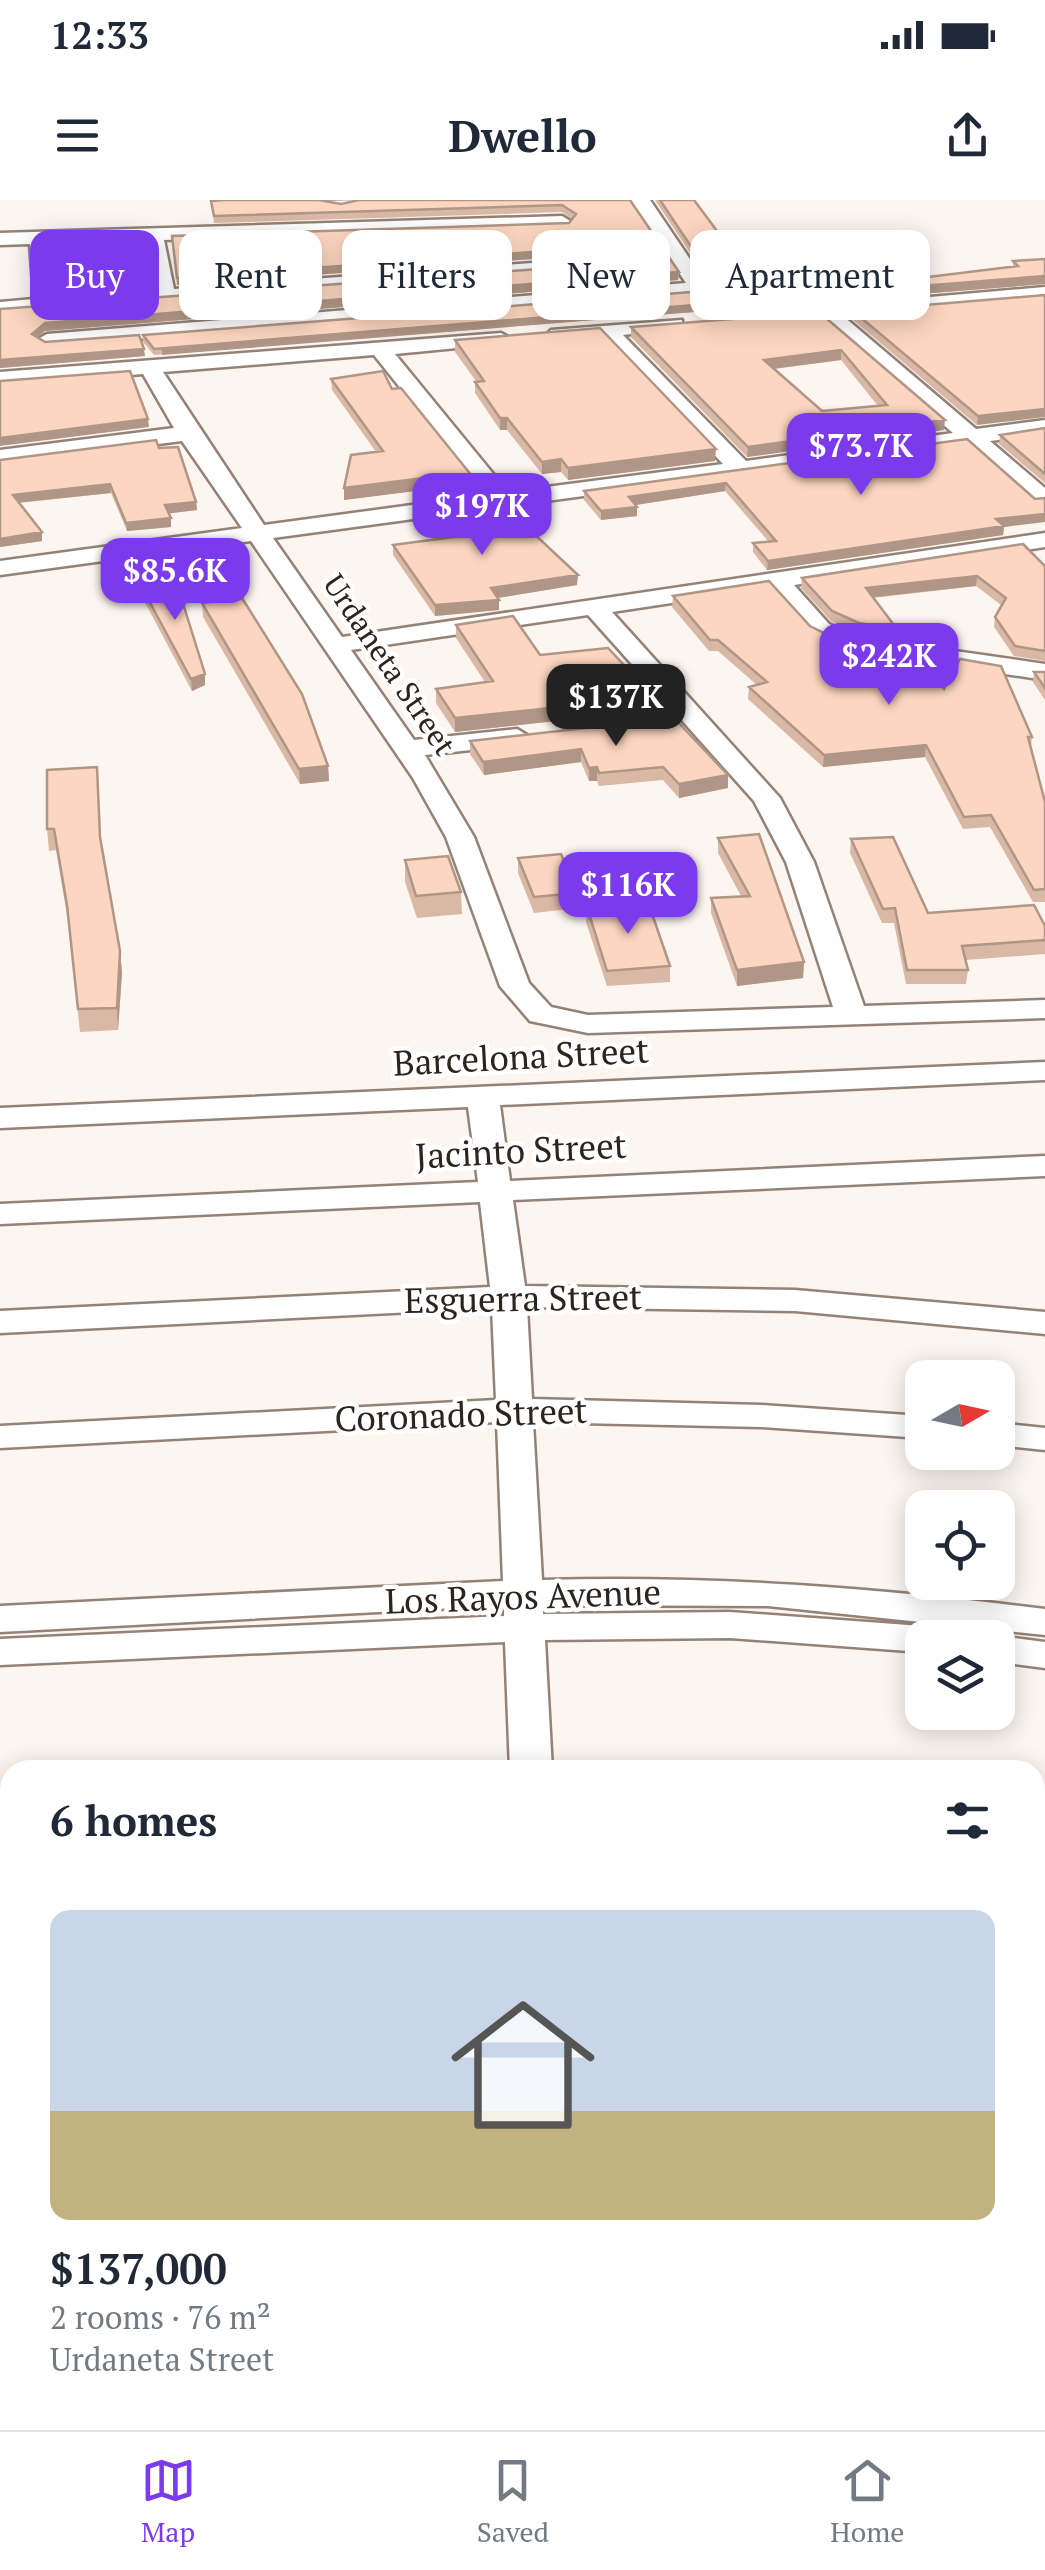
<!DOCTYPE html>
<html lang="en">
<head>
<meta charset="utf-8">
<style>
	:root { --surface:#fff; --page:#f6f6f7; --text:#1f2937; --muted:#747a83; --line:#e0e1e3; --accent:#7c3aed }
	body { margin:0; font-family:"PT Serif",serif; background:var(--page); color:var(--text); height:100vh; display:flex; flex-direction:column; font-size:38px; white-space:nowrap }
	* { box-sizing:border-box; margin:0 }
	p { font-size:32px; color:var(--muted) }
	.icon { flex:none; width:55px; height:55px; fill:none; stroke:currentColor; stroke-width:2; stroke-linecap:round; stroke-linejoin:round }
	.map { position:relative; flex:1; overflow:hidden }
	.side { position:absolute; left:0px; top:1560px; width:1045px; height:670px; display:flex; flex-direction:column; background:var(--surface); border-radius:30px 30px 0 0; box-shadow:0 5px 25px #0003 }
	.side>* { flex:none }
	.banner { position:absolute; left:30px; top:30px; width:985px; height:90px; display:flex; gap:20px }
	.needle { width:65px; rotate:81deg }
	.buttons { position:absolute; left:905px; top:1160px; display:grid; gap:20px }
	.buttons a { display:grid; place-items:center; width:110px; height:110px; border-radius:20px; background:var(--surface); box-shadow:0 5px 25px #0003; font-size:50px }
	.price { position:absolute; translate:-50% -85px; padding:0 22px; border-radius:20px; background:var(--accent); color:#fff; font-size:32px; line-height:65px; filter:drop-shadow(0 2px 5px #0008) }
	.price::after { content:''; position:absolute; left:50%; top:60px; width:30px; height:22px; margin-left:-15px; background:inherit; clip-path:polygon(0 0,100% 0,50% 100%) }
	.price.on { background:#222; color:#fff }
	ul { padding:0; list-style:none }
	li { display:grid; align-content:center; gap:20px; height:530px; padding:0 50px }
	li+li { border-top:2px solid var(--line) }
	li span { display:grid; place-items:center; height:310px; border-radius:20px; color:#555 }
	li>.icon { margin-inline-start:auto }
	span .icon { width:180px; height:180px; fill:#fffc; stroke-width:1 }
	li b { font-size:42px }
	h2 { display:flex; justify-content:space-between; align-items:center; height:120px; padding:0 50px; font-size:42px }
	.tag { padding:0 35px; border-radius:20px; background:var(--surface); box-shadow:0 5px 25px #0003; font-size:35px; line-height:90px }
	.tag.on { background:var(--accent); color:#fff }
	.status { display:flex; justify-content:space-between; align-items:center; height:70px; padding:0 50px; background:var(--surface); direction:ltr }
	.status svg { height:28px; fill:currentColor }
	header { display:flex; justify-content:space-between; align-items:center; height:130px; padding:0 50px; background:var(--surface); font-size:45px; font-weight:800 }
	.tabs { display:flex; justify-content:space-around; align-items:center; height:140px; border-top:2px solid var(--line); background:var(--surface); font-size:28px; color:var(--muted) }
	.tabs a { display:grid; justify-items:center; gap:5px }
	.tabs .on { color:var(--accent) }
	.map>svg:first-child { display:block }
	.green { fill:#d3d9b4 }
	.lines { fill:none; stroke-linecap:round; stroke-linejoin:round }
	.street-casing { stroke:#948277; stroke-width:5 }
	.street { fill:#fff; fill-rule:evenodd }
	.wall { fill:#d9b8a5; fill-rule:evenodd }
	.shaded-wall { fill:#b09686 }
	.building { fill:#fcd6c0; stroke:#b09686; stroke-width:2.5; fill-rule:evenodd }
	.labels { text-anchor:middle; stroke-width:9; stroke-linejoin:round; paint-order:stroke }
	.far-street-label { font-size:30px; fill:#2c2420; stroke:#fff }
	.street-label { font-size:35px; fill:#2c2420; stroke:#fff }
</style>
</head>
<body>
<div class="status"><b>12:33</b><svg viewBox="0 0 49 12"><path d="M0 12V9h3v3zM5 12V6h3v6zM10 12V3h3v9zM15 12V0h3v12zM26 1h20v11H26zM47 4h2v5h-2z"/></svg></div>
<header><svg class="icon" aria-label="menu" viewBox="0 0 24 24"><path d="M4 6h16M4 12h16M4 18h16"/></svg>Dwello<svg class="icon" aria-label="share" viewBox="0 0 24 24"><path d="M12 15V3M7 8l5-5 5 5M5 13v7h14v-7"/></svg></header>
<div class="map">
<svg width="1045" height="2230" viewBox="0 0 1045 2230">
	<rect width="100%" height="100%" fill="#fdf5f0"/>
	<path class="green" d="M128,48L133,84L79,86L75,51Z"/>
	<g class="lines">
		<g class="street-casing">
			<path id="street" d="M366,0C355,9 327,10 316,1Z
				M630,0H650L731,120L728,124H714L694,95L47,146L36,140L47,134L686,83Z
				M562,16L572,22L569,26L164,40L174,89L587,59L597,65L594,69L0,114V102L34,99L30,44L0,45V33ZM144,41L154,91L55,98L49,43Z
				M1045,87V99L843,116L976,229L1045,220V234L990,241L1045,288V307L1037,305L967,244L273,338L342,437L1045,333V347L794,385L829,424L857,437L1045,464V480L842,449L811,434L770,388L612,412L780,598L814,662L864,806L1045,800V818L588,833L530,821L500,786L446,637L413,578L251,341L0,375V361L242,328L182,241L0,264V250L174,228L143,174L0,186V172L501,133L512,139L508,143L395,154L508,292L723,264L602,137L558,140L547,134L551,130L682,120V128L623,135L746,261L953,233L820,118L742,124L735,122V114ZM374,155L486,295L264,325L163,172ZM588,415L754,601L786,662L833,807L588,815L551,807L529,783L474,637L425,555L517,545L530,537L517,529L414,540L351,450Z
				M1045,862V880L500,905L510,981L1045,956V976L513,1000L525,1086L795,1090L1045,1112V1134L795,1111L527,1107L532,1199L761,1205L922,1216V1238L761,1227L533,1222L542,1380C711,1375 877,1388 1045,1409V1435L768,1406L543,1405V1414L730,1412L922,1426L936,1430L941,1438H922V1452L730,1438L545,1440L552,1570H510L505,1442L0,1465V1439L504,1416V1406L455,1408L0,1432V1406L503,1381L497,1222L0,1248V1226L496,1200L492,1108L0,1133V1111L490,1087L480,1002L0,1024V1004L478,982L468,907L0,928V908Z
				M998,1223L1045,1228V1250L998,1245Z
				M998,1436L1045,1442V1468L998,1462V1438H992Z
				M10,1651V1681L0,1682V1652Z
				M1035,1660L1045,1661V1693L1035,1690Z
				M1045,1921V1957L1035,1959V1923Z
				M0,1935H10V1971H0Z
				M0,2178H10V2220H0Z
				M1035,2200L1045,2203V2230H983L987,2220H1035Z"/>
		</g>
		<use href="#street" class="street"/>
	</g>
	<path class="wall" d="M630,0L679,72L678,80L45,131L37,137L45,142L145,156L0,168V109L594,65L596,64L587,55L177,85L172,36L569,23L572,19L562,12L214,23L211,1L341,4Z
		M655,0H694L758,86L928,77L1013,66V61L1045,59V84L718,110L720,98Z
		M1045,95L977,225L852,119L853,111Z
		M699,103L707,104V111L154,155L143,142V135Z
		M819,112L944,230L747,257L631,137V127ZM841,160L878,206L822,211L774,169Z
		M455,140L715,261L568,280L561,272L542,274L507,230H500L475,193V182L476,181L455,152Z
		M331,179L392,189L476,293L432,299L423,290L344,300V288L376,252L332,190Z
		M1045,228V283L999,244L1000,235Z
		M967,239L1035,299L1004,327L1003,335L767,370L753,352V343L768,341L725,291L636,305L637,307V316L601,320L584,300V291Z
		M159,248L196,302L197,310L168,313L171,327L127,331L111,293L19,303L42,341L0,347V260Z
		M450,308L577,385L497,398L499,410L435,416L393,355V345L467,336L450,318Z
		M1045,366V461L1014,456L994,427L995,417L1001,405L976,386L873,398L897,429L896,439L858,433L831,421L801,388L802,378Z
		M140,384L205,485L192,491L141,395Z
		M673,396L810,426L944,489L1032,537L1031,548L1045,602V702H1033L990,627L963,629L925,557L823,567L748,499L749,487L757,485L718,451H709L672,407Z
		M202,403L328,566L329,581L300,584L203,417Z
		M456,425L540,455L654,510L455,532L436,503V489L485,482L456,438Z
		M1034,472H1045V500L1033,482Z
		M674,518L728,575V588L679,598L663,580L599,586L597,581H589L581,562L484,575L470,554V541Z
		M97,567L101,644L120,751L122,773L118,830L80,832L69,727L56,650L49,651L47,629Z
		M718,638L804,762L803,778L737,786L711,713V698L741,696L718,653Z
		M851,639L928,713L1045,726V754L966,760L968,770L966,784H906L894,723H882L850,653Z
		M518,658L578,693V708L534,713L518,673Z
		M405,660L461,692L462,714L417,718L405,682Z
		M587,707L670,766V782L607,786L586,722Z"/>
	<path class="shaded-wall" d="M587,48V55L177,85V78Z
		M679,72L678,80L45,131L32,141V134L45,123Z
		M1045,76V84L718,110V102Z
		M707,104V111L162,155V148Z
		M144,149L145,156L0,168V160Z
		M841,150V160L764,170V160Z
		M1045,209V217L977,225L978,216Z
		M500,218H507V230H500Z
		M148,219L149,227L0,246V238Z
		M945,220L944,230L747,257L748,247Z
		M716,249L715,261L568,280V268Z
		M561,259V272L542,274V262Z
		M423,278V290L344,300V288Z
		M476,281V293L432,299L431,287Z
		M726,283L725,291L629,306V297Z
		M110,284L111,293L14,303L13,295Z
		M196,302L197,310L165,314V305Z
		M637,307V316L601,320V311Z
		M1045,314V322L1004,327L1003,335L767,370L768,361L996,319Z
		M171,318V327L127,331L126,323Z
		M42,332V341L0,347V339Z
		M578,375L577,385L491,399V388Z
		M977,376L976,386L865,398L866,388Z
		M499,400V410L435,416V405Z
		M205,474V485L192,491L191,479Z
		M654,497V510L455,532V518Z
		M926,545L925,557L823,567L824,555Z
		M581,549V562L484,575L483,562Z
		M328,566L329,581L300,584L299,569Z
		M597,567V581H589V568Z
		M728,575V588L679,598V584Z
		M120,751L122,773L118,830L117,808Z
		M804,762L803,778L737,786V770Z"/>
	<path class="building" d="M225,0H319L341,4L359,0H630L679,72L45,123L32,134L45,142L139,135L144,149L0,160V109L594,65L600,60L587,48L177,78L172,36L569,23L576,14L562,5L214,16L211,1Z
		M660,0H694L758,86L928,77L1018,66L1013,61L1045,59V76L718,102L722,93Z
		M691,92L699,103L707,104L154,149L143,135Z
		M1045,95V209L978,216L853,111Z
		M819,112L945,220L748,247L631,127ZM841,150L887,205L822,211L764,160Z
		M600,128L716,249L568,268L561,259L542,262L507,218H500L475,182L484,181L455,140Z
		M130,171L148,219L0,238V181Z
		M383,171L392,189L401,188L476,281L431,287L423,278L344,288L351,255L383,251L331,179Z
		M1045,228V274L1000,235Z
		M967,239L1035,299L1045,298V314L996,319L1004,326L768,361L753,343L776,341L726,283L629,297L637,307L601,311L584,291Z
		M156,240L159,248L178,247L196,302L165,305L171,318L126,323L110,284L13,295L42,332L0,339V260Z
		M500,302L578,375L491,388L499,400L435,405L393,345L476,334L450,308Z
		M1023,344L1045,366V451L1015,446L995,417L1006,398L977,376L866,388L897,429L859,423L832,411L802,378Z
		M176,381L205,474L191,479L140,384Z
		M769,381L810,426L842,442L916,453L944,489L960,459L1001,466L1032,537H1028L1045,602V689L1034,690L991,615L964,617L926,545L824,555L749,487L767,482L718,440H710L673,396Z
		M242,398L302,494L328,566L299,569L202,403Z
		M513,416L540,455L608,448L654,497L455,518L436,489L493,481L456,425Z
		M1034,472H1045V488Z
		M674,518L728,575L679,584L663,567L599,573L597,567L589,568L581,549L483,562L470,541Z
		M97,567L100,637L120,751L117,808L78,809L67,705L54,629H47V570Z
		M759,634L804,762L737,770L711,698L750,696L718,638Z
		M893,637L928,713L1034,705L1045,726V740L962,746L968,770H907L895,708L883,709L851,639Z
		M561,654L578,693L534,697L518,658Z
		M448,656L461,692L416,696L405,660Z
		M648,702L670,766L607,771L587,707Z"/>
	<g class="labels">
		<g class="far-street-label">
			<text transform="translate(389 465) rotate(56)" y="10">Urdaneta Street</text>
		</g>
		<g class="street-label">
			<text transform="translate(521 857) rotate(-3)" y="12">Barcelona Street</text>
			<text transform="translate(521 951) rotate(-3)" y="12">Jacinto Street</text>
			<text transform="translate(523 1099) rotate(-1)" y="12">Esguerra Street</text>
			<text transform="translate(461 1215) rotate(-2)" y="12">Coronado Street</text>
			<text transform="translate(523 1397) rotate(-2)" y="12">Los Rayos Avenue</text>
		</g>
	</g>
</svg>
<div class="buttons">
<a><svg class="needle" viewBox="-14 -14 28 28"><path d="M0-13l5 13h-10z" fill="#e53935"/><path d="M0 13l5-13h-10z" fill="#747a83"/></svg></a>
<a><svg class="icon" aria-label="locate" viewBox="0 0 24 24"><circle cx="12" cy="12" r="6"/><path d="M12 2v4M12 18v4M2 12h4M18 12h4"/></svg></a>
<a><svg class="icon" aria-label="layers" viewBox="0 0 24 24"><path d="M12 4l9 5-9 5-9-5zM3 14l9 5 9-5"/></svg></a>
</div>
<b class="price" style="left:861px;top:298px">$73.7K</b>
<b class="price" style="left:482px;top:358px">$197K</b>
<b class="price" style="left:175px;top:423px">$85.6K</b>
<b class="price" style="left:889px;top:508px">$242K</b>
<b class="price on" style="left:616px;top:549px">$137K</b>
<b class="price" style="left:628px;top:737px">$116K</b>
<div class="banner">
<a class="tag on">Buy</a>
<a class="tag">Rent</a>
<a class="tag">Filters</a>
<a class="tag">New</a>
<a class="tag">Apartment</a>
</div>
<section class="side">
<h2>6 homes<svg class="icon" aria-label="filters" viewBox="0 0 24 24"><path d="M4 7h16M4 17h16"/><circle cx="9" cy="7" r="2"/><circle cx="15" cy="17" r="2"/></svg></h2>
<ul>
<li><span style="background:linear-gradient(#c9d6e8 65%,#c2b280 0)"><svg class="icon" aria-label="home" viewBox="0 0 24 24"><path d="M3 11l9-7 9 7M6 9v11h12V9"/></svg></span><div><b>$137,000</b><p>2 rooms · 76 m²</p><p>Urdaneta Street</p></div></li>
</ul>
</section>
</div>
<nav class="tabs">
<a class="on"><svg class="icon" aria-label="map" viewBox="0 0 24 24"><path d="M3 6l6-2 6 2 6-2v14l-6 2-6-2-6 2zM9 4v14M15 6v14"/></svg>Map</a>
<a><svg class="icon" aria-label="saved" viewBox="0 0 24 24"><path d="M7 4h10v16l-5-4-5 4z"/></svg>Saved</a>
<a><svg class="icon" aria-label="home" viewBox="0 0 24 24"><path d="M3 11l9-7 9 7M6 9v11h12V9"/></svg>Home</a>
</nav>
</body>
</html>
